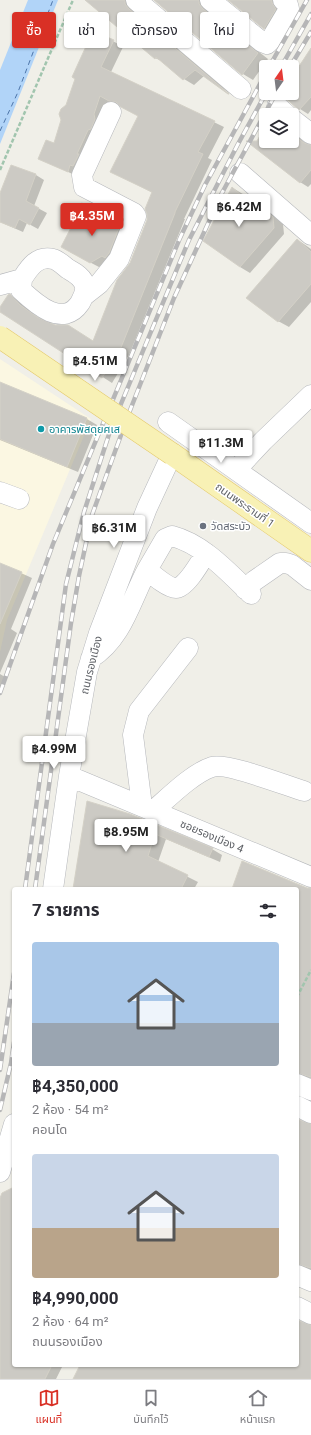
<!DOCTYPE html>
<html lang="th">
<head>
<meta charset="utf-8">
<style>
	:root { --surface:#fff; --page:#f7f7f7; --text:#2b2b33; --muted:#7c7c81; --line:#e1e1e2; --accent:#d93025 }
	body { margin:0; font-family:Roboto,"Noto Sans Thai",sans-serif; background:var(--page); color:var(--text); height:100vh; display:flex; flex-direction:column; font-size:15px; white-space:nowrap }
	* { box-sizing:border-box; margin:0 }
	p { font-size:13px; color:var(--muted) }
	.icon { flex:none; width:22px; height:22px; fill:none; stroke:currentColor; stroke-width:2; stroke-linecap:round; stroke-linejoin:round }
	.map { position:relative; flex:1; overflow:hidden }
	.sheet { position:absolute; left:12px; top:887px; width:287px; height:480px; display:flex; flex-direction:column; background:var(--surface); border-radius:4px; box-shadow:0 1px 3px #0004 }
	.sheet>* { flex:none }
	.top-card { position:absolute; left:12px; top:12px; width:287px; height:36px; display:flex; gap:8px }
	.needle { width:26px; rotate:14deg }
	.buttons { position:absolute; left:259px; top:60px; display:grid; gap:8px }
	.buttons a { display:grid; place-items:center; width:40px; height:40px; border-radius:4px; background:var(--surface); box-shadow:0 1px 3px #0004; font-size:20px }
	.price { position:absolute; translate:-50% -34px; padding:0 9px; border-radius:4px; background:#fff; color:#222; font-size:13px; line-height:26px; filter:drop-shadow(0 1px 2px #0008) }
	.price::after { content:''; position:absolute; left:50%; top:24px; width:12px; height:9px; margin-left:-6px; background:inherit; clip-path:polygon(0 0,100% 0,50% 100%) }
	.price.current { background:var(--accent); color:#fff }
	ul { padding:0; list-style:none }
	li { display:grid; align-content:center; gap:8px; height:212px; padding:0 20px }
	li span { display:grid; place-items:center; height:124px; border-radius:4px; color:#555 }
	li>.icon { margin-inline-start:auto }
	span .icon { width:72px; height:72px; fill:#fffc; stroke-width:1 }
	li b { font-size:17px }
	h2 { display:flex; justify-content:space-between; align-items:center; height:48px; padding:0 20px; font-size:17px }
	.pill { padding:0 14px; border-radius:4px; background:var(--surface); box-shadow:0 1px 3px #0004; font-size:14px; line-height:36px }
	.pill.current { background:var(--accent); color:#fff }
	.tabs { display:flex; justify-content:space-around; align-items:center; height:56px; border-top:1px solid var(--line); background:var(--surface); font-size:11px; color:var(--muted) }
	.tabs a { display:grid; justify-items:center; gap:2px }
	.tabs .current { color:var(--accent) }
	.map>svg:first-child { display:block }
	.commercial { fill:#fbf7e2 }
	.water { fill:#b1d4f8 }
	.shadow { fill:#0003 }
	.lines { fill:none; stroke-linecap:round; stroke-linejoin:round }
	.ferry { stroke:#4d75a9; stroke-width:1; stroke-dasharray:5 4; stroke-linecap:butt }
	.building { fill:#cccac4; stroke:#d4d1c7 }
	.minor-casing { stroke:#b5b7bb; stroke-width:21 }
	.major-casing { stroke:#e5ca6c; stroke-width:23 }
	.path { stroke:#a1c5ae; stroke-width:2.5; stroke-dasharray:4 2; stroke-linecap:butt }
	.minor { stroke:#fff; stroke-width:20 }
	.major { stroke:#f8f1b5; stroke-width:22 }
	.rail-casing { stroke:#b6b6b7; stroke-width:4.5 }
	.rail { stroke:#fff; stroke-width:3; stroke-dasharray:9; stroke-linecap:butt }
	.major-bridge-casing { stroke:#e5ca6c; stroke-width:23; stroke-linecap:butt }
	.major-bridge { stroke:#f8f1b5; stroke-width:22 }
	.culture-dot { fill:#0f9aa8; stroke:#fff; stroke-width:1.5 }
	.worship-dot { fill:#6b7280; stroke:#fff; stroke-width:1.5 }
	.labels { text-anchor:middle; stroke-width:3; stroke-linejoin:round; paint-order:stroke }
	.culture-label { font-size:11px; fill:#0d838f; stroke:#fff; text-anchor:start }
	.street-label { font-size:11px; fill:#5f6267; stroke:#fff }
	.worship-label { font-size:11px; fill:#5b616d; stroke:#fff; text-anchor:start }
</style>
</head>
<body>
<div class="map">
<svg width="311" height="1379" viewBox="0 0 311 1379">
	<rect width="100%" height="100%" fill="#f0efe8"/>
	<path class="commercial" d="M0,359L91,419L7,620L0,652Z"/>
	<path class="water" d="M28,0H58L0,144V70Z"/>
	<path class="shadow" d="M86,0H137L135,11L139,16L235,97L204,76L194,85L184,79L166,63L155,58Z
		M155,0H210L209,10L213,16L268,59L253,80L243,74Z
		M230,0H283L274,34L264,28Z
		M113,41L123,47L111,72L224,127L208,158L212,160L184,219H185L129,355L112,383L0,311V308L10,295L20,301L30,311L42,321L93,341L131,264L148,220L153,193L112,172L139,116L110,101L103,120L77,176L39,159L55,145L67,106Z
		M311,49V110L308,114L300,109L283,93H292V79Z
		M266,127V141H292V132L309,146H311V184L308,187L300,182L255,147Z
		M12,166L36,175L44,180L34,206L47,213L38,229L27,223L23,232L0,222V196Z
		M233,188L246,196L247,195L257,201L283,224L284,234L250,273L240,267Z
		M92,221H122L130,225L111,260L99,267L70,252Z
		M298,240L311,249V302L289,327L278,321Z
		M0,383L87,419L97,425L78,472L0,440Z
		M0,564L21,573L32,578L11,629L17,633L0,673Z
		M0,674L5,677L0,689Z
		M88,802L212,849L222,855L220,862L166,839L158,862L198,882L194,889H73Z
		M243,862L311,890V1078L297,1077V889H237Z
		M297,1115L298,1119L301,1122L311,1125V1270H297Z
		M14,1188V1365H63L56,1379H0V1201Z"/>
	<g class="lines">
		<path class="ferry" d="M0,131L18,92L53,0"/>
	</g>
	<path class="building" d="M85,0H125V4L129,9L229,94H228L195,70L183,80L156,57L155,59Z
		M154,0H199V4L203,9L258,53L242,75Z
		M228,0H272V3L276,9L264,29Z
		M93,31L114,40L101,67L215,121L198,152L203,154L175,212V213L120,350L102,378L0,312V307L8,295L10,294L20,305L37,317L55,325H68L93,341L117,280L130,263L147,220V214L145,209L152,192L110,172L138,116L121,107L116,102L109,101L100,96L94,114L95,119L91,129L88,130L77,154H79L73,166L70,165L68,172L38,159L46,140L54,143L61,120L59,114L61,109L66,105L75,79L72,77Z
		M311,48V97L299,110L284,97L279,95H274L271,93H292V77Z
		M266,125V141H292V134L304,143L311,145V170L300,183L246,141H257Z
		M11,165L36,174L26,201L39,208L30,225L19,219L15,228L0,222V193Z
		M232,187L243,197L246,194L273,217L274,228L240,267L203,241Z
		M79,212L91,219L94,213L108,220L111,214L122,220L109,253L105,258L102,256L90,263L61,247Z
		M297,239L311,252V284L278,322L246,298Z
		M0,382L87,418L67,467L0,439Z
		M0,563L22,572L0,624Z
		M87,801L130,814L213,848L209,857L155,834L148,856L188,875L181,889H73Z
		M242,861L307,888H311V1077L297,1073V889H232Z
		M297,1119L311,1124V1268L297,1264Z
		M14,1187V1365H52L45,1379H0V1198L2,1193Z
		M297,1320L311,1325V1379H73L80,1365H297Z"/>
	<g class="lines">
		<g class="minor-casing">
			<path id="minor" d="M136,0L241,89
				M210,0L262,42L267,44L270,41L289,9L288,5L283,0
				M277,106L287,115
				M292,119L311,134
				M240,173L311,235
				M0,285L22,279C29,268 37,255 53,259C58,260 64,266 68,269C75,273 83,277 85,286C86,293 83,297 80,303C63,328 37,305 21,290L22,279
				M85,295L99,284L119,259L136,216L134,213L84,187L82,175L111,112
				M311,395L263,441L236,470L311,523
				M168,422L236,470
				M0,492L19,499
				M147,570L165,539L172,536C203,544 228,572 251,594
				M245,589L254,581L280,563H286L292,565L311,580
				M91,658C122,639 131,600 147,570C153,575 168,588 176,588C186,588 201,561 206,553
				M69,776L311,877
				M142,806L133,735L139,711L188,648
				M153,811C169,797 193,773 212,767C226,762 287,786 304,791
				M53,889L69,776L87,672L99,633L147,508L172,454
				M297,1084L311,1090
				M297,1106L311,1113
				M0,1172L14,1124
				M297,1275L311,1281
				M297,1307L311,1314"/>
		</g>
		<g class="major-casing">
			<path id="major" d="M172,454L311,551"/>
		</g>
		<path class="path" d="M0,170L73,0
			M81,203L83,215
			M297,997L311,970"/>
		<use href="#minor" class="minor"/>
		<use href="#major" class="major"/>
		<g class="rail-casing">
			<path id="rail" d="M269,67L307,0
				M281,67L311,14
				M290,67L311,32
				M0,693L53,544L180,238L205,185L266,73
				M25,889L66,584L84,512L111,428L189,240L238,144L266,93
				M35,889L71,623L79,576L92,515L129,413L174,298L222,193L276,93
				M0,1070L14,973
				M0,1110L11,1063L14,1042"/>
		</g>
		<use href="#rail" class="rail"/>
		<g class="major-bridge-casing">
			<path id="major-bridge" d="M0,337L172,454"/>
		</g>
		<use href="#major-bridge" class="major-bridge"/>
	</g>
	<circle class="culture-dot" cx="41" cy="429" r="4"/>
	<circle class="worship-dot" cx="203" cy="526" r="4"/>
	<g class="labels">
		<g class="culture-label">
			<text x="49" y="433">อาคารพัสดุยศเส</text>
		</g>
		<g class="street-label">
			<text transform="translate(245 505) rotate(35)" y="4">ถนนพระรามที่ 1</text>
			<text transform="translate(91 665) rotate(-76)" y="4">ถนนรองเมือง</text>
			<text transform="translate(212 836) rotate(23)" y="4">ซอยรองเมือง 4</text>
		</g>
		<g class="worship-label">
			<text x="211" y="530">วัดสระบัว</text>
		</g>
	</g>
</svg>
<div class="buttons">
<a><svg class="needle" viewBox="-14 -14 28 28"><path d="M0-13l5 13h-10z" fill="#e53935"/><path d="M0 13l5-13h-10z" fill="#7c7c81"/></svg></a>
<a><svg class="icon" aria-label="layers" viewBox="0 0 24 24"><path d="M12 4l9 5-9 5-9-5zM3 14l9 5 9-5"/></svg></a>
</div>
<b class="price" style="left:239px;top:228px">฿6.42M</b>
<b class="price current" style="left:92px;top:237px">฿4.35M</b>
<b class="price" style="left:95px;top:382px">฿4.51M</b>
<b class="price" style="left:221px;top:464px">฿11.3M</b>
<b class="price" style="left:114px;top:549px">฿6.31M</b>
<b class="price" style="left:54px;top:770px">฿4.99M</b>
<b class="price" style="left:126px;top:853px">฿8.95M</b>
<div class="top-card">
<a class="pill current">ซื้อ</a>
<a class="pill">เช่า</a>
<a class="pill">ตัวกรอง</a>
<a class="pill">ใหม่</a>
</div>
<section class="sheet">
<h2>7 รายการ<svg class="icon" aria-label="filters" viewBox="0 0 24 24"><path d="M4 7h16M4 17h16"/><circle cx="9" cy="7" r="2"/><circle cx="15" cy="17" r="2"/></svg></h2>
<ul>
<li><span style="background:linear-gradient(#a9c7e8 65%,#9aa5b1 0)"><svg class="icon" aria-label="home" viewBox="0 0 24 24"><path d="M3 11l9-7 9 7M6 9v11h12V9"/></svg></span><div><b>฿4,350,000</b><p>2 ห้อง · 54 m²</p><p>คอนโด</p></div></li>
<li><span style="background:linear-gradient(#c9d6e8 60%,#b9a48a 0)"><svg class="icon" aria-label="home" viewBox="0 0 24 24"><path d="M3 11l9-7 9 7M6 9v11h12V9"/></svg></span><div><b>฿4,990,000</b><p>2 ห้อง · 64 m²</p><p>ถนนรองเมือง</p></div></li>
</ul>
</section>
</div>
<nav class="tabs">
<a class="current"><svg class="icon" aria-label="map" viewBox="0 0 24 24"><path d="M3 6l6-2 6 2 6-2v14l-6 2-6-2-6 2zM9 4v14M15 6v14"/></svg>แผนที่</a>
<a><svg class="icon" aria-label="saved" viewBox="0 0 24 24"><path d="M7 4h10v16l-5-4-5 4z"/></svg>บันทึกไว้</a>
<a><svg class="icon" aria-label="home" viewBox="0 0 24 24"><path d="M3 11l9-7 9 7M6 9v11h12V9"/></svg>หน้าแรก</a>
</nav>
</body>
</html>
